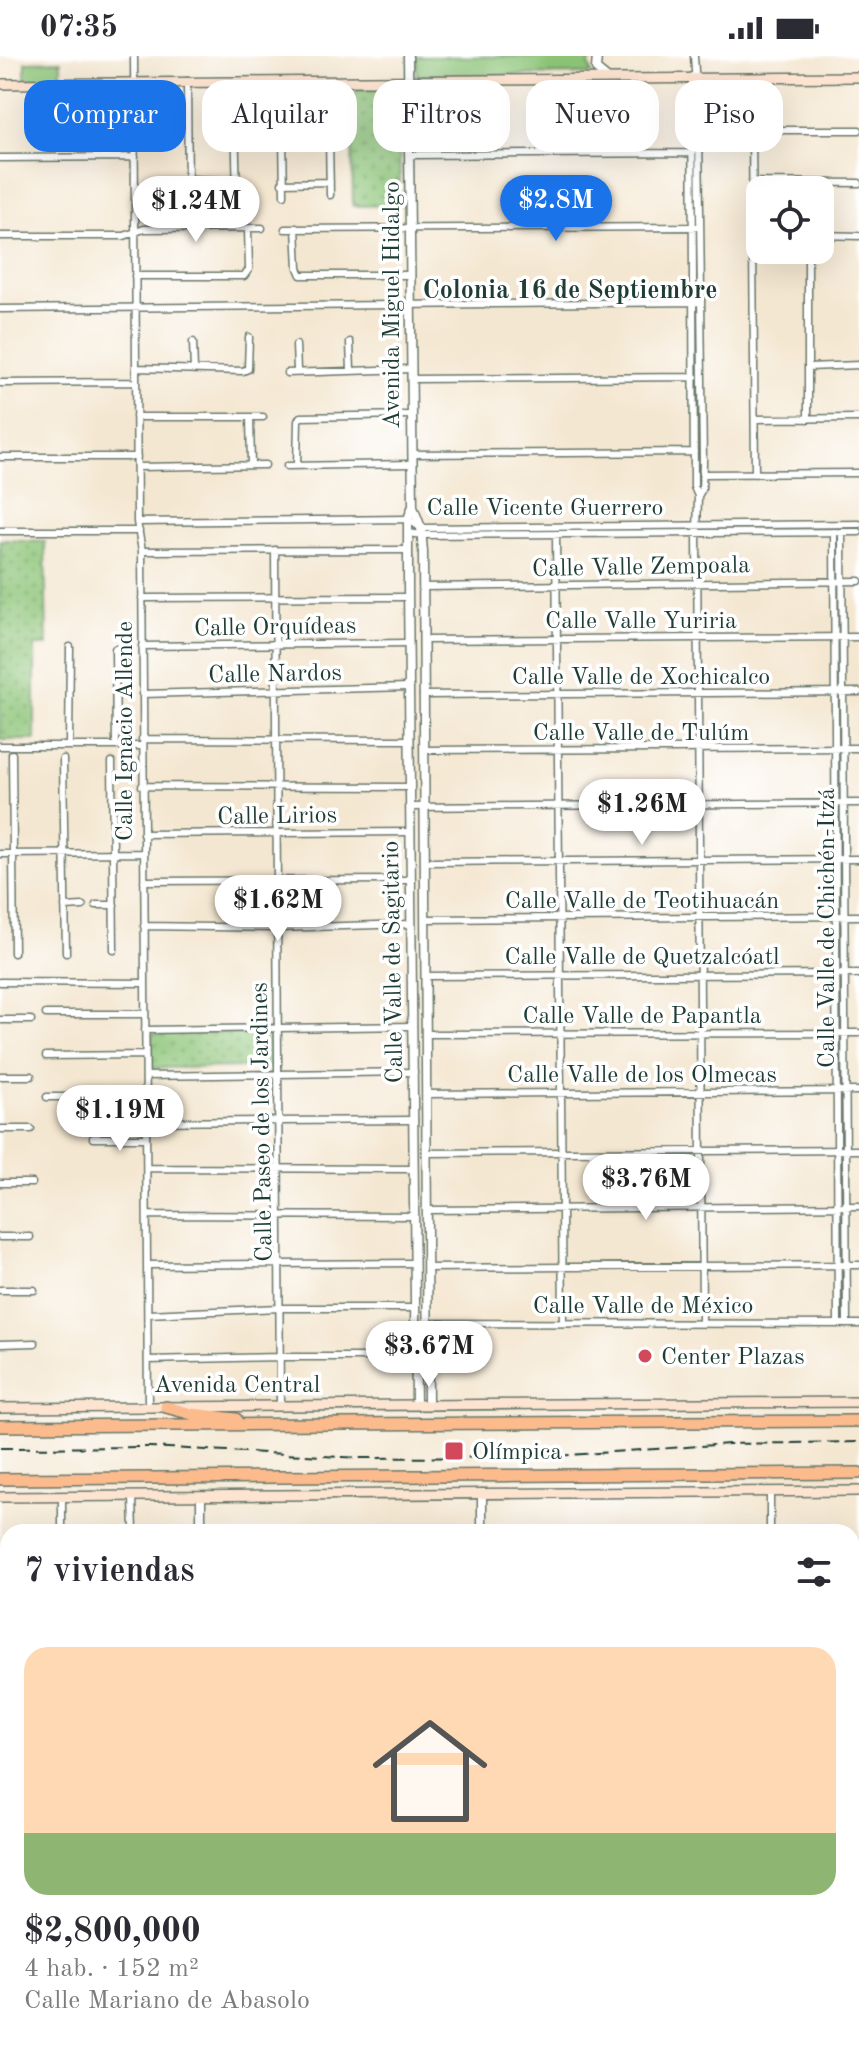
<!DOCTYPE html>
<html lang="es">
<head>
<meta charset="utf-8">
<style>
	:root { --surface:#fff; --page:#f7f7f7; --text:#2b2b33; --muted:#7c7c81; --line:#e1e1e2; --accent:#1a73e8 }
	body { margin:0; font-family:"Old Standard TT",serif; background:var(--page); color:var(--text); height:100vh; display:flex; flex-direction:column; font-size:30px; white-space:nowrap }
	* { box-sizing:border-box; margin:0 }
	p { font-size:26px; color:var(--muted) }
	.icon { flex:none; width:44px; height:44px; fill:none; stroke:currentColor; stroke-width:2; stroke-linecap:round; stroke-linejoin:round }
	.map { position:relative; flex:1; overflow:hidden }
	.sheet { position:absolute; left:0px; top:1468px; width:860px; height:536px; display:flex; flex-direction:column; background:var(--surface); border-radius:24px 24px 0 0; box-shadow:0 8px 32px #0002 }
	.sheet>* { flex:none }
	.top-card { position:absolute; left:24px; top:24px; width:812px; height:72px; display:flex; gap:16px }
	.fabs { position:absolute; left:746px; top:120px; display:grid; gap:16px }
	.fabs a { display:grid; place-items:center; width:88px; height:88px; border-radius:16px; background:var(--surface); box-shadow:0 8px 32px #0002; font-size:40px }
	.price { position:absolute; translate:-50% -68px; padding:0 18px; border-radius:28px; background:#fff; color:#222; font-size:26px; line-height:52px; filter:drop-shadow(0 2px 4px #0008) }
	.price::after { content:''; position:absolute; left:50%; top:48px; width:24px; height:18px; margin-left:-12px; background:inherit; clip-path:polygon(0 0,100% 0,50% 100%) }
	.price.selected { background:var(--accent); color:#fff }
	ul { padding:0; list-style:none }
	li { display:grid; align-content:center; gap:16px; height:424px; padding:0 24px }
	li+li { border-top:2px solid var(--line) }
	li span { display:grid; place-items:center; height:248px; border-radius:24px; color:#555 }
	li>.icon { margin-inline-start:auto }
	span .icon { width:144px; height:144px; fill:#fffc; stroke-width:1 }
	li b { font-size:34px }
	h2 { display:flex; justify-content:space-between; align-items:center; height:96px; padding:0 24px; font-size:34px }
	.tag { padding:0 28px; border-radius:24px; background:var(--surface); box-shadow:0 8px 32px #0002; font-size:28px; line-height:72px }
	.tag.selected { background:var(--accent); color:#fff }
	.status { display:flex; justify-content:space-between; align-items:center; height:56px; padding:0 40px; background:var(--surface); direction:ltr }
	.status svg { height:22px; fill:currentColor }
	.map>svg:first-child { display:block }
	.green { fill:#8cc477; stroke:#568056; stroke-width:2 }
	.park { fill:url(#park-dots); stroke:#568056; stroke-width:2 }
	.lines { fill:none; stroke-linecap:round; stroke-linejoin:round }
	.minor-casing { stroke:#6a786b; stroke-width:9 }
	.tertiary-casing { stroke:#6a786b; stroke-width:11 }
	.secondary-casing { stroke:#6a786b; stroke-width:12 }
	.motorway-casing { stroke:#6a786b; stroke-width:14 }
	.minor { stroke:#fff; stroke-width:6 }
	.tertiary { stroke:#fff; stroke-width:8 }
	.secondary { stroke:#fde4d1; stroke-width:9 }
	.motorway { stroke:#fbbb8d; stroke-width:11 }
	.rail { stroke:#1f3d34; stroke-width:2; stroke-dasharray:12 6; stroke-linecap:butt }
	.poi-dot { fill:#d1495b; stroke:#fff; stroke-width:3 }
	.labels { text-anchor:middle; stroke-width:7; stroke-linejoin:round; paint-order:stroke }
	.street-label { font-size:24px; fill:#1f3d34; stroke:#fff }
	.poi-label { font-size:24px; fill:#1f3d34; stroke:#fff; text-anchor:start }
	.neighbourhood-label { font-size:26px; font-weight:bold; fill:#1f3d34; stroke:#fff }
</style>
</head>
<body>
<div class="status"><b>07:35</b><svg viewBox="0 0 49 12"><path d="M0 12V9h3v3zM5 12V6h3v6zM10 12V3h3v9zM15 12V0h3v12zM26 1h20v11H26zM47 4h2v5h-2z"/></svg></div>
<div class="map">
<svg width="859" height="2004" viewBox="0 0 859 2004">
	<defs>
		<pattern id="park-dots" width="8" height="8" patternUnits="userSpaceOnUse" patternTransform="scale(2)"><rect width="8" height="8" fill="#8cc477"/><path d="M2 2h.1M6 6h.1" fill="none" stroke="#72a062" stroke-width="1.8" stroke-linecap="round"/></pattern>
	</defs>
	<rect width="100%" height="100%" fill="#fff"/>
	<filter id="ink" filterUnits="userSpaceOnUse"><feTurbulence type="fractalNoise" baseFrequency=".0125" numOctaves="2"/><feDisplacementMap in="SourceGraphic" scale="16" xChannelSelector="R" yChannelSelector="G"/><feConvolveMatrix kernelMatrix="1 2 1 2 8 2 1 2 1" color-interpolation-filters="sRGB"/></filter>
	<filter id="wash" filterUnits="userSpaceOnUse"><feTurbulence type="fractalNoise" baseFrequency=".006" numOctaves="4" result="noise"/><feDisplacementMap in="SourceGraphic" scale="32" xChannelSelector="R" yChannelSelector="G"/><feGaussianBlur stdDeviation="1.8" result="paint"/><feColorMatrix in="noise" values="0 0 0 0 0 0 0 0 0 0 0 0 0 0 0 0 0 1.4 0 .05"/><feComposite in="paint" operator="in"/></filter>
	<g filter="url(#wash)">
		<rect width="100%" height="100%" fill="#f4e7d1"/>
		<path class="green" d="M592,0L589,9L592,18L417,20V1Z
			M61,5V23H25V6Z"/>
		<path class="park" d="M399,32L400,149L353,150L351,33Z
			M0,484L45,486L47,590H35V684H0Z
			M272,976V1011L152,1012V978Z"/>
	</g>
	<g filter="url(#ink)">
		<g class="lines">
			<g class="minor-casing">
				<path id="minor" d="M134,0L137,466L142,495L148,1350
					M694,0L699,74L703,407L702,433L698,440L697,478L702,1267
					M692,20L694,431L698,440
					M187,25L188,138
					M234,25L237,140
					M282,25L284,139
					M328,25L330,139
					M696,74H859
					M752,74L755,418
					M410,99L692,97
					M0,102L135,101
					M189,123L237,125
					M752,126L859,127
					M282,127L330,126
					M296,172L298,212L301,219H411
					M285,173L697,171
					M820,179L859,180
					M0,180H124L144,173L262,172
					M808,194V363
					M135,220H244L249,213L248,173
					M0,253L701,246
					M193,286L194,314
					M350,286L351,315
					M296,289L297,314
					M808,311L859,309
					M136,312L243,315L248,313L249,281
					M287,317L410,313
					M411,323L695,321
					M0,327L136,326
					M136,361H263
					M250,361L251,409
					M755,363L859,362
					M412,398L694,396
					M0,401H137
					M297,409L298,365L300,361L411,359
					M287,410L412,408
					M138,411L265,409
					M702,418L859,417
					M137,466L408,463L421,472L859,468
					M0,475H139
					M834,476L838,1268
					M842,476L847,1268
					M408,477L422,479L859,476
					M556,478L563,1267
					M275,494L280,1349
					M142,495L408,494
					M423,531L859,525
					M142,542L408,541
					M423,584L859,581
					M142,590L409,587
					M115,593L116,690
					M142,638L409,631
					M423,639L859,636
					M142,683L409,684
					M0,690H142
					M69,690L70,591
					M424,694L859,692
					M12,698L14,897
					M63,703L66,897
					M112,706L114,894
					M142,730L409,731
					M410,751L859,747
					M143,778L411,776
					M0,798L143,797
					M425,806L859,803
					M144,825L412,824
					M96,849H114
					M65,851L83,850
					M425,863L859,860
					M144,870L277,872L411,868
					M426,920L859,918
					M0,926L145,927
					M46,958H145
					M0,964H31
					M145,974L413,970
					M426,978L859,977
					M46,1000L145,999
					M0,1020H31
					M146,1020L414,1016
					M426,1038L859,1035
					M47,1041H146
					M146,1066L414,1064
					M0,1073H31
					M93,1082H146
					M426,1097L859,1094
					M147,1112L414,1113
					M0,1127H32
					M427,1154L859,1150
					M147,1159L414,1160
					M0,1181H30
					M148,1209L414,1207
					M427,1212L859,1209
					M0,1234H34
					M148,1258L280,1252H415
					M427,1267L859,1268
					M0,1288L35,1287
					M148,1304L280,1301H416
					M770,1437V1476
					M62,1441V1476
					M133,1441L134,1476
					M852,1512H859
					M852,1569H859
					M852,1625H859
					M0,1667H8
					M852,1680H859
					M852,1736H859
					M852,1793H859
					M852,1849H859
					M852,1901H859
					M0,1908H8
					M0,1938H8
					M852,1953H859
					M0,1971L8,1972
					M180,1996L204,1999
					M277,1996V2004
					M347,1996V2004
					M416,1996L417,2004
					M774,2004V1996"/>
			</g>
			<g class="tertiary-casing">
				<path id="tertiary" d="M408,0L413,451L421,472L423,496L428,1349
					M597,0L596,13L607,22
					M412,452L408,463V529L416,1349
					M482,1437V1476
					M201,1440V1476
					M204,1996V2004
					M484,1996V2004"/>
			</g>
			<g class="secondary-casing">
				<path id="secondary" d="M0,28L859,21
					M0,1352L859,1346
					M0,1441L859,1435"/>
			</g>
			<g class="motorway-casing">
				<path id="motorway" d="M166,1351L192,1358L236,1363
					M0,1370L859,1365
					M0,1423L859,1417"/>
			</g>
			<use href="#minor" class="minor"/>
			<use href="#tertiary" class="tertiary"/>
			<use href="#secondary" class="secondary"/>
			<use href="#motorway" class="motorway"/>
			<path class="rail" d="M0,1392L149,1391L362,1402L540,1401L729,1388L859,1386"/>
		</g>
	</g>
	<g class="poi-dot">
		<circle cx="645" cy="1300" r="8"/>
		<rect x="444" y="1385" width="20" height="20" rx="4"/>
	</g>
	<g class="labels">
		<g class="street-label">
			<text transform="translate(391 249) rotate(-90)" y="8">Avenida Miguel Hidalgo</text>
			<text x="545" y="459">Calle Vicente Guerrero</text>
			<text transform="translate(641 510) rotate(-1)" y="8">Calle Valle Zempoala</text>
			<text x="641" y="572">Calle Valle Yuriria</text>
			<text transform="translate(275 570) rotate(-1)" y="8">Calle Orquídeas</text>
			<text transform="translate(275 617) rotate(-1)" y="8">Calle Nardos</text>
			<text x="641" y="628">Calle Valle de Xochicalco</text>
			<text transform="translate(124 675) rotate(-90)" y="8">Calle Ignacio Allende</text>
			<text x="641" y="684">Calle Valle de Tulúm</text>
			<text transform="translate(277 759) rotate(-1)" y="8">Calle Lirios</text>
			<text x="642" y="852">Calle Valle de Teotihuacán</text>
			<text transform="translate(826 872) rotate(-90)" y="8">Calle Valle de Chichén-Itzá</text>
			<text x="642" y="908">Calle Valle de Quetzalcóatl</text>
			<text transform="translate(392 906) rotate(-91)" y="8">Calle Valle de Sagitario</text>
			<text x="642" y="967">Calle Valle de Papantla</text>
			<text x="642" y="1026">Calle Valle de los Olmecas</text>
			<text transform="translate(261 1066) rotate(-91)" y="8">Calle Paseo de los Jardines</text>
			<text x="643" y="1257">Calle Valle de México</text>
			<text x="237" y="1336">Avenida Central</text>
		</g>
		<g class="poi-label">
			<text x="661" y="1308">Center Plazas</text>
			<text x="472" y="1403">Olímpica</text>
		</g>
		<g class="neighbourhood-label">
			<text x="570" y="242">Colonia 16 de Septiembre</text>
		</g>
	</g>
</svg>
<div class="fabs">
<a><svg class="icon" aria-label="locate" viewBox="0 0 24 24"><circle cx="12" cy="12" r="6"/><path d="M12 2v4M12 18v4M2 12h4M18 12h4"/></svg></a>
</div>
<b class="price selected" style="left:556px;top:187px">$2.8M</b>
<b class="price" style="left:196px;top:188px">$1.24M</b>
<b class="price" style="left:642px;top:791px">$1.26M</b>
<b class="price" style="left:278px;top:887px">$1.62M</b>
<b class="price" style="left:120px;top:1097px">$1.19M</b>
<b class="price" style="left:646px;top:1166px">$3.76M</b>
<b class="price" style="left:429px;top:1333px">$3.67M</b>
<div class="top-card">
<a class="tag selected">Comprar</a>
<a class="tag">Alquilar</a>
<a class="tag">Filtros</a>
<a class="tag">Nuevo</a>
<a class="tag">Piso</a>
</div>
<section class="sheet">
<h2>7 viviendas<svg class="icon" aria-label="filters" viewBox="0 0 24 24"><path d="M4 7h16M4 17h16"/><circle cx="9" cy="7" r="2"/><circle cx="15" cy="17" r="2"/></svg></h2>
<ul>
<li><span style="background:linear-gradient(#ffd9b3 75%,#8fb573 0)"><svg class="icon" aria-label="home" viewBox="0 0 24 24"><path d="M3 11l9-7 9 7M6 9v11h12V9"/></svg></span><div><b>$2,800,000</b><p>4 hab. · 152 m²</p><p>Calle Mariano de Abasolo</p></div></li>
</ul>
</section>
</div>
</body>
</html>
